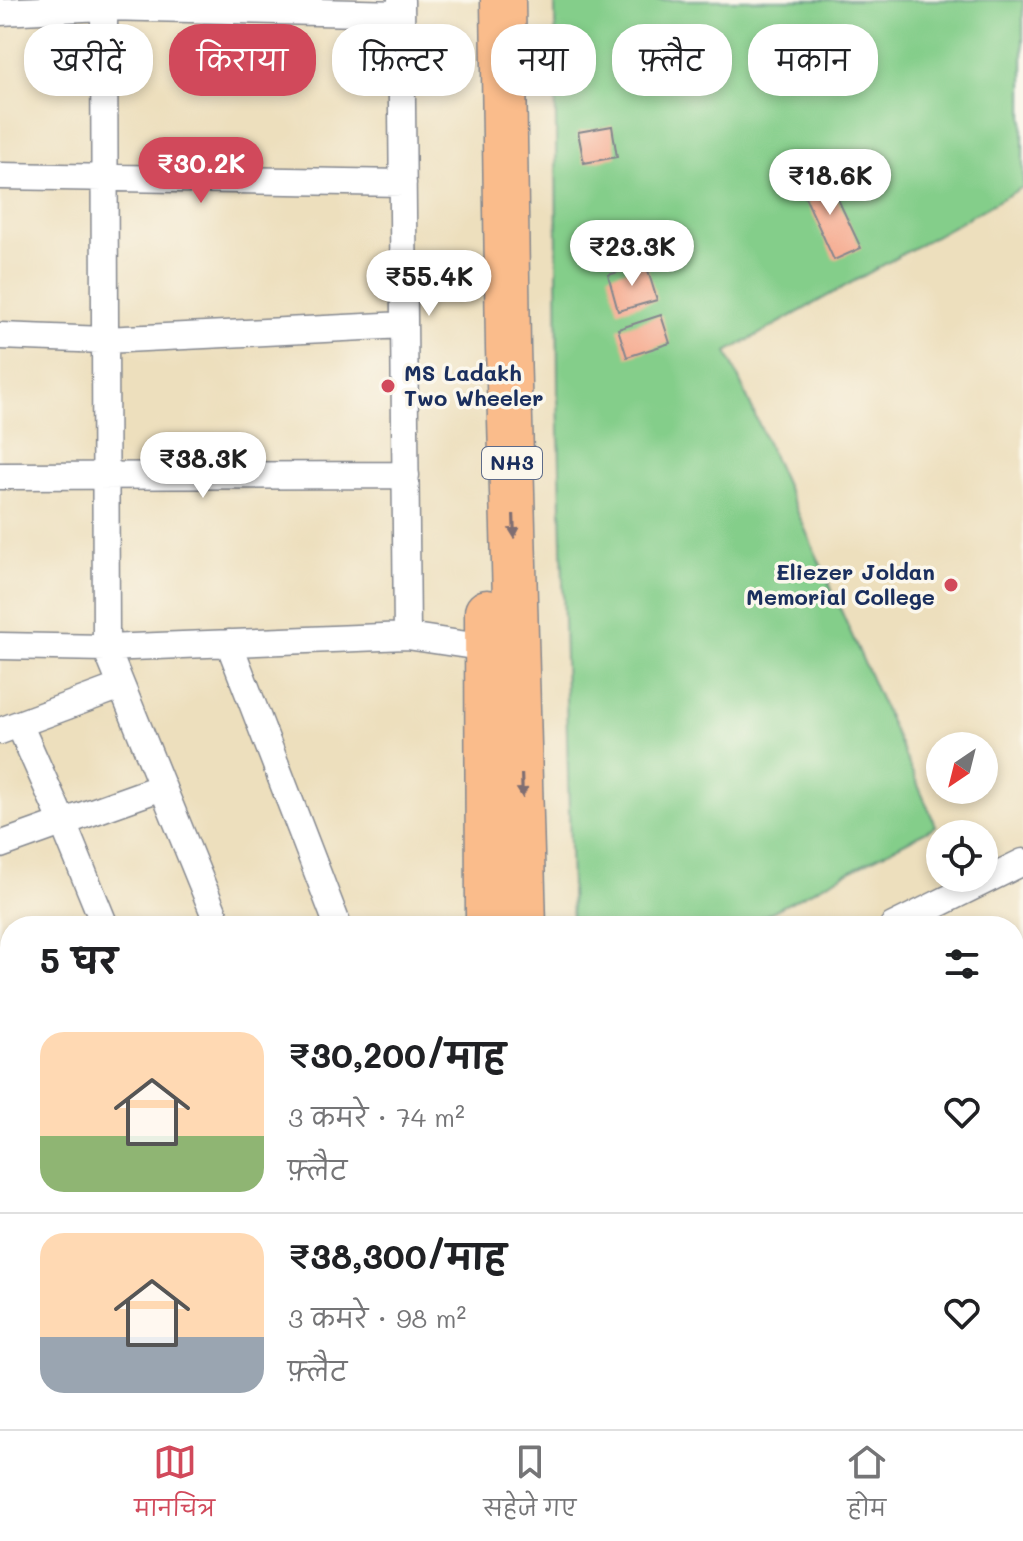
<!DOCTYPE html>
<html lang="hi">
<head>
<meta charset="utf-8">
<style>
	:root { --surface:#fff; --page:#f2f2f2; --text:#202124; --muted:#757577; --line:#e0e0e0; --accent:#d1495b }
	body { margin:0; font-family:Mali,"Playpen Sans Deva",sans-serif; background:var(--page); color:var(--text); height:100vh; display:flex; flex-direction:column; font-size:30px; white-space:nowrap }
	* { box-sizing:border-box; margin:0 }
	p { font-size:26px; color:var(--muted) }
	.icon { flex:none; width:44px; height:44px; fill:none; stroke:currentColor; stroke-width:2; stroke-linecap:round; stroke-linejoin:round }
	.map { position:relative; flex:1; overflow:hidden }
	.sheet { position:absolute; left:0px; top:916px; width:1024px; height:514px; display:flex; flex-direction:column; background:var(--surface); border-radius:32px 32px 0 0; box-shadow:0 4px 12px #0003 }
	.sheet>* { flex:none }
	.hud { position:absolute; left:24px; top:24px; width:976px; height:72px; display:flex; gap:16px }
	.needle { width:52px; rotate:215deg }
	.controls { position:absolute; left:926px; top:732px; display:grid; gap:16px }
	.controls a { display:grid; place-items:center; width:72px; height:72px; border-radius:50%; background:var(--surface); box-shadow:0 4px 12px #0003; font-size:40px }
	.price { position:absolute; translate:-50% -68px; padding:0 18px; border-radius:28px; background:#fff; color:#222; font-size:26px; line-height:52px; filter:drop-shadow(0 2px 4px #0008) }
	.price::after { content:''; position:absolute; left:50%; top:48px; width:24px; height:18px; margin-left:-12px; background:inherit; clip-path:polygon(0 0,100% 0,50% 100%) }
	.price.selected { background:var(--accent); color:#fff }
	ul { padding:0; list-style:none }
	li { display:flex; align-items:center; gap:24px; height:200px; padding:0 40px }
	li+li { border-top:2px solid var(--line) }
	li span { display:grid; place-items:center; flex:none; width:224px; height:160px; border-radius:24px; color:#555 }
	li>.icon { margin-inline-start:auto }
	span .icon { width:96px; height:96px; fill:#fffc; stroke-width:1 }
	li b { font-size:34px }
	h2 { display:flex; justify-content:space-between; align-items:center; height:96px; padding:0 40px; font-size:34px }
	.pill { padding:0 28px; border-radius:32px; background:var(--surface); box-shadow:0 4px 12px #0003; font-size:28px; line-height:72px }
	.pill.selected { background:var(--accent); color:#fff }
	.dock { display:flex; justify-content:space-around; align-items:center; height:112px; border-top:2px solid var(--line); background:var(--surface); font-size:22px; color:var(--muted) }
	.dock a { display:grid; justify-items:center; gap:4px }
	.dock .selected { color:var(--accent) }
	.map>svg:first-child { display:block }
	.green { fill:#84ce8a; stroke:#507e74; stroke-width:2 }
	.building { fill:#f6b096 }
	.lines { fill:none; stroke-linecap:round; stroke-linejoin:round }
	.street-casing { stroke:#84878e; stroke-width:29 }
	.highway-casing { stroke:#84878e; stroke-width:47 }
	.street { stroke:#fff; stroke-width:26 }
	.highway { stroke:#fabc8b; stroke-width:44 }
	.oneway { fill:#7f6e72 }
	.poi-dot { fill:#d1495b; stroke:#fbf7ec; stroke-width:3 }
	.labels { text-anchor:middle; stroke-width:7; stroke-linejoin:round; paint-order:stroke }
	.shield { fill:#fbf7ec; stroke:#5e6b89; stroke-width:2 }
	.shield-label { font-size:20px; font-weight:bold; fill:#1b2f5e }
	.poi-label { font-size:22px; font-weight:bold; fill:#1b2f5e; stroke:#fbf7ec; text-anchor:start }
</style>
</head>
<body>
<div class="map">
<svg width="1023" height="1429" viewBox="0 0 1023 1429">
	<rect width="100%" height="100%" fill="#fbf7ec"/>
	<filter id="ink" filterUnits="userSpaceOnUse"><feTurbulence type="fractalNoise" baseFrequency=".0125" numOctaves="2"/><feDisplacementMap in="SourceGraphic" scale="16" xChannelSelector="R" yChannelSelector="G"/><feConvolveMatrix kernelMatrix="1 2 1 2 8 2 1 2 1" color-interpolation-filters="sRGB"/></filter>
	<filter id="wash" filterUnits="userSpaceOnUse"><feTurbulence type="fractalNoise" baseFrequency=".006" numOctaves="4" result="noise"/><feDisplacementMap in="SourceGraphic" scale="32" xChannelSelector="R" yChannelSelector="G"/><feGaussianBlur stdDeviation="1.8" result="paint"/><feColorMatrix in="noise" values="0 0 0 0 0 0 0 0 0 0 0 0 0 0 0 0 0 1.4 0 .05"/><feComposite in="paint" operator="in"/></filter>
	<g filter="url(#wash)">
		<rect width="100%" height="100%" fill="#eddfbd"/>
		<path class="green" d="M555,0H1023V187L727,352L936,826L745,926H572L558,393Z"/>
		<g id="blocks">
			<path class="building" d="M612,126L617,157L584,163L578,132Z
				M826,174L861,248L834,260L800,186Z
				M646,264L657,300L618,311L608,275Z
				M661,315L670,343L627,357L618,329Z
				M1023,1400V1429H993L989,1420H1014V1404Z
				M915,1420H970L974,1429H919Z"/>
		</g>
	</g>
	<g filter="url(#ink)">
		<use href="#blocks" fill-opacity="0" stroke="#84878e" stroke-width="2"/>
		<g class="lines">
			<g class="street-casing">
				<path id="street" d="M104,0L106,648L219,926
					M401,0L407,636
					M0,12L104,7L401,14
					M0,176L403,183
					M0,336L105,340L404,325
					M0,476L406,475
					M229,643L338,926
					M0,646L106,648L407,636L487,648
					M19,724L63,823L105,926
					M0,731L121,686
					M0,845L162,787
					M893,926L1023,862
					M0,1045L10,1041
					M1014,1190L1023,1186
					M0,1333L10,1329
					M1014,1345L1023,1340
					M246,1420L249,1429
					M856,1429L873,1420"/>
			</g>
			<g class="highway-casing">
				<path id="highway" d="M503,0L508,347L524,926
					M487,612L488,926
					M500,1420V1429"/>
			</g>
			<use href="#street" class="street"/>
			<use href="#highway" class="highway"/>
		</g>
		<defs><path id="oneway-solid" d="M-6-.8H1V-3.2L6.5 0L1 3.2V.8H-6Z" transform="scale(2)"/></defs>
		<g class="oneway">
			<use href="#oneway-solid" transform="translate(514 526) rotate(88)"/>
			<use href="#oneway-solid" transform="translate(522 786) rotate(88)"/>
		</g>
	</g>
	<g class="poi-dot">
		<circle cx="388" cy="386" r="8"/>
		<circle cx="951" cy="585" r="8"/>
	</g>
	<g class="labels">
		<rect class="shield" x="482" y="447" width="60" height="32" rx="6"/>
		<g class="shield-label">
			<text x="512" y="470">NH3</text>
		</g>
		<g class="poi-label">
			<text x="404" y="381">MS Ladakh<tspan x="404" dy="25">Two Wheeler</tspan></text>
			<text x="935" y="580" text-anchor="end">Eliezer Joldan<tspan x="935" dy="25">Memorial College</tspan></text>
		</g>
	</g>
</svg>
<div class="controls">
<a><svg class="needle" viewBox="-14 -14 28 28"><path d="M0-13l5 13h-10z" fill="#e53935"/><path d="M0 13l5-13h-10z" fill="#757577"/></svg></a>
<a><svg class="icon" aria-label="locate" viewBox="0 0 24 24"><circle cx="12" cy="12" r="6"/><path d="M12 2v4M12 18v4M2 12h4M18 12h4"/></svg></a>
</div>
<b class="price selected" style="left:201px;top:205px">₹30.2K</b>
<b class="price" style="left:830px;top:217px">₹18.6K</b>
<b class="price" style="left:632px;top:288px">₹23.3K</b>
<b class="price" style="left:429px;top:318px">₹55.4K</b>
<b class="price" style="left:203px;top:500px">₹38.3K</b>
<div class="hud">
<a class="pill">खरीदें</a>
<a class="pill selected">किराया</a>
<a class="pill">फ़िल्टर</a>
<a class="pill">नया</a>
<a class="pill">फ़्लैट</a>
<a class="pill">मकान</a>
</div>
<section class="sheet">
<h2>5 घर<svg class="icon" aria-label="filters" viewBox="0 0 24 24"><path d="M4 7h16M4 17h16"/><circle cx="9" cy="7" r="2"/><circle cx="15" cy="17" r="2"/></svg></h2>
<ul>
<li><span style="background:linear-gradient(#ffd9b3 65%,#8fb573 0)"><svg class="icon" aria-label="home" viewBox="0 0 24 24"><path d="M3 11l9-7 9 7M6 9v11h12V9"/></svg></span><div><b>₹30,200/माह</b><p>3 कमरे · 74 m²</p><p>फ़्लैट</p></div><svg class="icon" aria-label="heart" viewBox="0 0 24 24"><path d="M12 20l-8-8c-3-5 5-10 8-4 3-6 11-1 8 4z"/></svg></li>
<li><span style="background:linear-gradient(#ffd9b3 65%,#9aa5b1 0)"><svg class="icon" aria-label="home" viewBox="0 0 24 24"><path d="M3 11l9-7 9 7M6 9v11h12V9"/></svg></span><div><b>₹38,300/माह</b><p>3 कमरे · 98 m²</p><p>फ़्लैट</p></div><svg class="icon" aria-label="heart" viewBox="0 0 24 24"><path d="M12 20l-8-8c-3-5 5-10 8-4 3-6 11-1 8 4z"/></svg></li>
</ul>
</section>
</div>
<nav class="dock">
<a class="selected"><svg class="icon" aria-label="map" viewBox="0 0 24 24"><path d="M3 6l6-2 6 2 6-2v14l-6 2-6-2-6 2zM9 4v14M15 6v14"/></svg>मानचित्र</a>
<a><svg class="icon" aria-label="saved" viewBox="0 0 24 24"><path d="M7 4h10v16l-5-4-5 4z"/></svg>सहेजे गए</a>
<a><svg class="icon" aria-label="home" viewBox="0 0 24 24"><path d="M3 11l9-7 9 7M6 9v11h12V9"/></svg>होम</a>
</nav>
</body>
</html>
